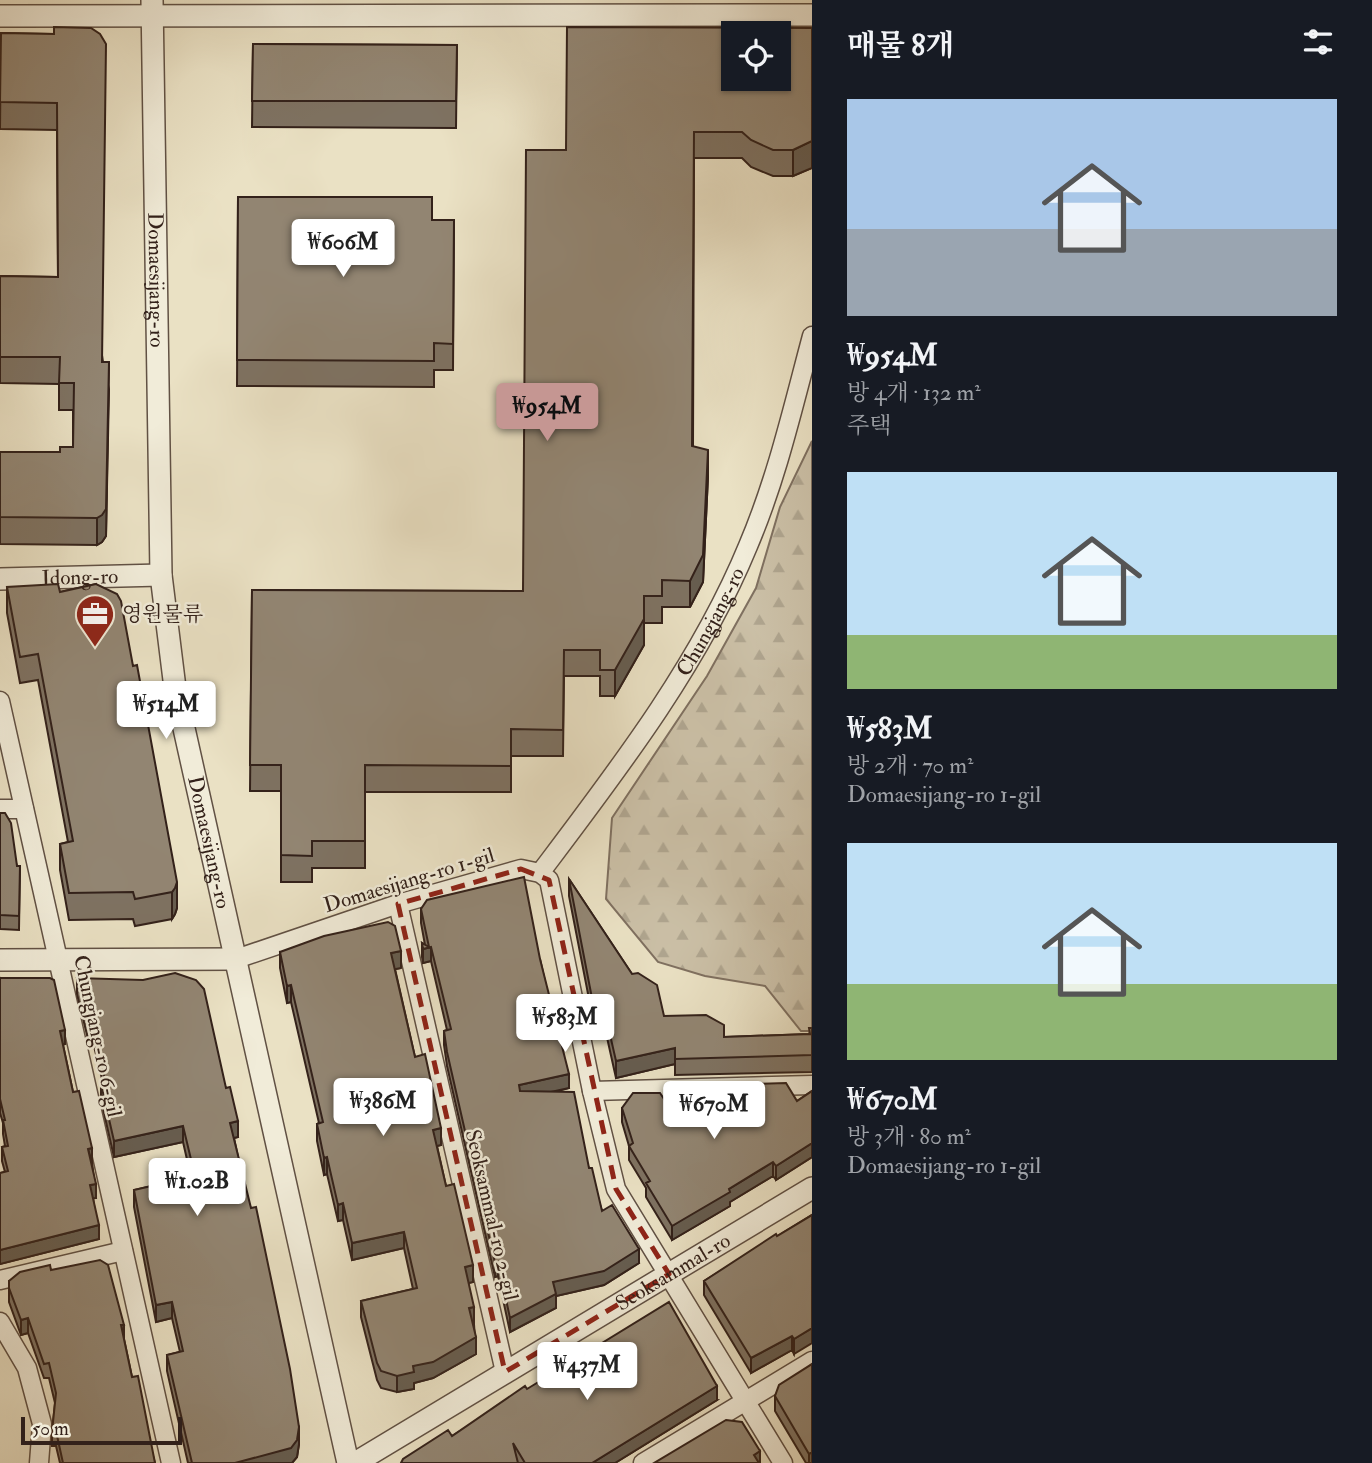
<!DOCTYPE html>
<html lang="ko">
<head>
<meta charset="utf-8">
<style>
	:root { --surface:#171b24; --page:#242831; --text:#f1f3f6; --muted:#9ea1a6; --accent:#c59692 }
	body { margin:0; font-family:"IM FELL Double Pica","Noto Serif KR",serif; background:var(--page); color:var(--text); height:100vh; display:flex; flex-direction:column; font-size:26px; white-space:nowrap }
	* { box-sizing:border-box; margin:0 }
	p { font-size:23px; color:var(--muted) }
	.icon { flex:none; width:38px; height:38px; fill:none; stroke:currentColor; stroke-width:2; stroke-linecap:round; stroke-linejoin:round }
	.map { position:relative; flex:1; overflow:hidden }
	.drawer { display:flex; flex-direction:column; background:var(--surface); width:560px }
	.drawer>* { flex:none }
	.controls { position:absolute; left:721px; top:21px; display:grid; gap:14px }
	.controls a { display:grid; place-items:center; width:70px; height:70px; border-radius:0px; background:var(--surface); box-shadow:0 2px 5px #0004; font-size:35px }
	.scale { position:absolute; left:21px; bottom:18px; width:161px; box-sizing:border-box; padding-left:7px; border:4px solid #33211a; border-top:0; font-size:19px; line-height:24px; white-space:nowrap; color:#33211a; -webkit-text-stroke:5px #f1ecd9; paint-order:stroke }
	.price { position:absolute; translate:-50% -60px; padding:0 16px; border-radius:7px; background:#fff; color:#222; font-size:23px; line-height:46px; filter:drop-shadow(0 2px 4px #0008) }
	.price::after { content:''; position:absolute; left:50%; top:42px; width:21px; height:16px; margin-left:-10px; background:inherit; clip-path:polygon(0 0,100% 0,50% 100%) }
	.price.selected { background:var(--accent); color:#111 }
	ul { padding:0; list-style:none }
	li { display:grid; align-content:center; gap:14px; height:371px; padding:0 35px }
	li span { display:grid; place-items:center; height:217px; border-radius:0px; color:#555 }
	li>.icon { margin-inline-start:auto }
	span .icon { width:126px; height:126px; fill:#fffc; stroke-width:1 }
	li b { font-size:30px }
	h2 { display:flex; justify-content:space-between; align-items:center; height:84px; padding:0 35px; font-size:30px }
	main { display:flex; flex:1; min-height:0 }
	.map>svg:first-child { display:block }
	.forest { fill:url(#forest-firs); stroke:#7f7060; stroke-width:2 }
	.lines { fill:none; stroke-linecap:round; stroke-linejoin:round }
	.minor-casing { stroke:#615144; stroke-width:21 }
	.tertiary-casing { stroke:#615144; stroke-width:24 }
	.minor { stroke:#f1ecd9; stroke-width:18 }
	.tertiary { stroke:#f1ecd9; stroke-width:21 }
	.wall { fill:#7e7262; stroke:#33211a; stroke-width:2 }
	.shaded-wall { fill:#665d50; stroke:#33211a; stroke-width:2 }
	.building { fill:#928572; stroke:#33211a; stroke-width:2; fill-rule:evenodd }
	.marked { fill:none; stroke:#8f2418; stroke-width:5; stroke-dasharray:14 9; stroke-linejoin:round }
	.labels { text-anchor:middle; stroke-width:5; stroke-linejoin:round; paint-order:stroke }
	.street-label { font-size:21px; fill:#33211a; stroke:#f1ecd9 }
	.poi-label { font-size:21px; fill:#33211a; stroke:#f1ecd9; text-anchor:start }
</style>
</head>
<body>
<main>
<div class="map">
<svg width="812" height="1463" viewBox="0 0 812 1463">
	<defs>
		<pattern id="forest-firs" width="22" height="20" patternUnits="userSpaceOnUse" patternTransform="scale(1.75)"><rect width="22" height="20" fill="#cbc0a7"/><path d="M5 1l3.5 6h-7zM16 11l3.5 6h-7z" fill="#afa58f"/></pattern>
	</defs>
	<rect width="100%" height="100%" fill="#eae1c4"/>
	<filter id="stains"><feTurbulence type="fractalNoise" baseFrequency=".00286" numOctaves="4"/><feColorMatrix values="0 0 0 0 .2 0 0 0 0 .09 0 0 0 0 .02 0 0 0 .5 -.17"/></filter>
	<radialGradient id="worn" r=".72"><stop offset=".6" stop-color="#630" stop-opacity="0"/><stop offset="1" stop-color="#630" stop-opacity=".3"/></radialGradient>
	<path class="forest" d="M812,441V1031H801L765,986L705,976L658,962L606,899L612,818L707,676L756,588L780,507Z"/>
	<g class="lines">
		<g class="minor-casing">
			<g id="minor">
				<path d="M0,701L171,1463"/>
				<path d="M0,809H24"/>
				<path id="s1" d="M540,873C617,771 699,665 748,546C777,478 793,407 812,336"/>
				<path d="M398,904L505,1372"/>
				<path d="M236,959L398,904L521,869L540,873L549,880L592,1091L616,1189L783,1463"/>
				<path d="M592,1091L812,1085"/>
				<path d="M0,1280L123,1251"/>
				<path d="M0,1322L27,1368L42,1424L39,1463"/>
				<path d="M643,1463L812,1361"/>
			</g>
		</g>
		<g class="tertiary-casing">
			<g id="tertiary">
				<path id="s2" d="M152,0L161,575L175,688L348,1463"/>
				<path d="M0,16L812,15"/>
				<path id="s3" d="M0,579L161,575"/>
				<path d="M0,960L236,959"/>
				<path id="s4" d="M355,1463L812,1188"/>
			</g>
		</g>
		<use href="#minor" class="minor"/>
		<use href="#tertiary" class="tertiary"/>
	</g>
	<path class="wall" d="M812,28V168L793,176H773L751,167L742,158H694L693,446L708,476L703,582L690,607H662V623H644V645L615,696H600V676H564L563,756H511V792H365V868H312V882H281V791H250L252,590L523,591L566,150Z
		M1,33L54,34L103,362L109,389L106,536L102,542L97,545L0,544V452H60L73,447V410H59V384L0,383V276L58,277L57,130L0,129Z
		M253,44L457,45L456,128L252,127Z
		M238,197L432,220H454L453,370H434V387L237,386Z
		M96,584L177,908L175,914L172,919L135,926L133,919L69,920L60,870V844L68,842L38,680L20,683L7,613V587L60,592Z
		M0,813L17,866H20L19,930L0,929Z
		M569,879L632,974L664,1016L724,1037L809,1034L812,1028V1072L675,1075V1064L616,1078L606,1033L596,1035L569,896Z
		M421,909L540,959L569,1088L554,1092L589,1168L602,1211L639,1263L604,1285L556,1296V1308L510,1332L498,1276L495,1277L447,1066L444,1045V1031L447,1030L431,961L423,963L422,957V943L425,945L421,923Z
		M280,952L401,968L395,969L415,1057L441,1145L437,1146L446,1186L473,1282L468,1283L474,1324L476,1354L433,1378L414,1383V1389L397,1392L381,1388L377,1380L361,1317V1301L413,1289L404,1248L352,1260L343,1220L338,1221L327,1174L324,1175L317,1141V1124L319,1123L291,1002L287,1003L280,968Z
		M0,978L65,1044L63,1045L73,1092L92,1162L96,1198H93L99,1239L0,1264V1173L5,1172L2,1161V1147L5,1146L3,1134V1123L0,1113Z
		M77,978L226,1088L238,1137L234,1138L299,1444L297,1457L292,1463H188L167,1371V1355L180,1352L172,1318L156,1322L134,1207V1190L191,1177L183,1142L114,1157L101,1100V1084L103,1083L92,1038L88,1039L77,994Z
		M812,1091V1157L776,1180L773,1176L730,1202V1206L672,1240L646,1197V1188L629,1160V1146L622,1122V1108H670L725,1100L797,1101Z
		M812,1215L794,1354L792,1350L751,1373L704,1295V1281Z
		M51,1270L124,1339L132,1377L155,1463H60L56,1446H52V1432L55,1403L49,1378H44L28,1333L21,1335L9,1302V1281Z
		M812,1364V1463H806L775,1411V1396Z
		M527,1389L717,1400L615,1463H401L452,1436Z"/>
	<path class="shaded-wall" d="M812,141V168L793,176V150Z
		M109,362L106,536L102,542L97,545V518Z
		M708,450V476L703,582L690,607V581Z
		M644,596V645L615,696V670Z
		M177,882V908L175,914L172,919V892Z
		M431,947V961L423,963V949Z
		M401,951V968L391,970V953Z
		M291,985V1002L287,1003V986Z
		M606,1017V1033L596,1035V1019Z
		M92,1021V1038L88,1039V1023Z
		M65,1030V1044L60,1045V1031Z
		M675,1048V1064L616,1078V1061Z
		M569,1074V1088L519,1099V1085Z
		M238,1121V1137L230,1139V1123Z
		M183,1126V1142L114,1157V1141Z
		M441,1128V1145L433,1147V1130Z
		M812,1143V1157L776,1180V1166Z
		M92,1148V1162L88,1149Z
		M327,1157V1174L324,1175V1158Z
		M773,1162V1176L730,1202V1206L672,1240V1226L729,1189Z
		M96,1184V1198L90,1199V1185Z
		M343,1203V1220L338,1221V1205Z
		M99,1225V1239L0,1264V1250Z
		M404,1232V1248L352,1260V1243Z
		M639,1249V1263L604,1285L556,1296V1308L510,1332V1318L553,1282Z
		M498,1262V1276L495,1277V1263Z
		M473,1265V1282L465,1284V1267Z
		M172,1302V1318L156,1322V1305Z
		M474,1307V1324L469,1325V1308Z
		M28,1318V1333L21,1335V1320Z
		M121,1325H124V1339Z
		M812,1328V1343L794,1354V1339Z
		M792,1336V1350L751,1373V1358Z
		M476,1337V1354L433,1378L414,1383V1389L397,1392V1376L413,1366Z
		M717,1386V1400L615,1463H592Z
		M299,1427V1444L297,1457L292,1463H235Z
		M760,1451V1463H754V1455Z
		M812,1452V1463H809V1454Z"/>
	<path class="building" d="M54,27L91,28L100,34L106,44L102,362H109L106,509L102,515L97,518L0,517V452H60V447H73L74,383H59L60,357H0V276L58,277L57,103L0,102L1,33L54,34Z
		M567,27L812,28V141L793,150H773L751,140L742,132H694L692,446L708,450L703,555L690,581L662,580V596H644V619L615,670H600V650H564L563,730L511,729V766L365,765V841H312V856L281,855V765H250L252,590L523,591L526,150H566ZM733,33H779V79H733Z
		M253,44L457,45L456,101H252Z
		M238,197H432V220H454L453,344L434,343V361L237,360Z
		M58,584L60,592L96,584L117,594L121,601L133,666L137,665L177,882L175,888L172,892L135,899L133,892L69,893L60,844L73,841L38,654L20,657L7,587Z
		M0,813H5L11,823L17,866H20L19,916L0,915Z
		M524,877L540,959L569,1074L519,1085L520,1091L574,1092L589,1168H592L602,1211L612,1205L639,1249L604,1271L553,1282L556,1294L510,1318L498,1262L495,1263L447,1052L444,1031L451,1029L431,947L423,949L422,943L429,947L421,909L427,900Z
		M569,879L632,974L638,973L657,985L664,1016L706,1015L724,1025V1037L810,1034L809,1028H812V1055L675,1059V1048L616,1061L606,1017L596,1019Z
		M388,922L395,926L401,951L391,953L415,1057L425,1054L441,1128L433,1130L446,1186L454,1184L473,1265L465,1267L474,1307L469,1308L476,1337L433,1362L413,1366L414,1372L397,1376L381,1371L377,1363L361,1301L417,1288L404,1232L352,1243L343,1203L338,1205L327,1157L324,1158L317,1124L323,1122L291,985L287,986L280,952L324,936Z
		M175,973L196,980L204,989L226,1088L230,1087L238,1121L230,1123L251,1208L256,1207L290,1369L299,1427L297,1440L291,1448L235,1463H192L167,1355L183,1351L172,1302L156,1305L134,1190L195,1176L183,1126L114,1141L101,1084L105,1083L103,1068L92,1021L88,1023L77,978L143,980Z
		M0,978H50L54,980L65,1030L60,1031L73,1092L79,1091L92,1148L88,1149L96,1184L90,1185L99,1225L0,1250V1173L8,1171L2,1147L8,1146L3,1120H5L0,1099Z
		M786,1083L797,1101L812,1091V1143L776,1166L773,1162L729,1189L730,1192L672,1226L646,1183L650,1181L629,1146L633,1143L622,1108L633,1093H660L670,1108L707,1085H715L725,1100L750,1084Z
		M812,1215V1328L794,1339L792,1336L751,1358L704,1281L776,1234L777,1236Z
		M100,1260L108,1265L124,1325H121L132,1377L138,1376L155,1463H63L56,1431L52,1432L56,1393L49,1363L44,1364L28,1318L21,1320L9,1288V1281L20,1272L50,1265L51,1270Z
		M669,1302L717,1386L592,1463H525L513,1443L518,1463H401L403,1459L448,1430L452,1436L525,1386L527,1389Z
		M812,1364V1452L809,1454L775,1396L779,1385Z
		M726,1420L742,1422L760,1451L754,1455L759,1463H654Z"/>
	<path class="marked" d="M521,869L549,880L616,1189L669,1274L505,1372L398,904Z"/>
	<defs>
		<g id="office-pin" transform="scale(2.0125)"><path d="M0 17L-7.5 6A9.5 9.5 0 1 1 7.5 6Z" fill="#8f2418" stroke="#f1ecd9"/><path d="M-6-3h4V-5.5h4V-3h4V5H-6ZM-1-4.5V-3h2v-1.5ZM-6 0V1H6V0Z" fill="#fff"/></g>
	</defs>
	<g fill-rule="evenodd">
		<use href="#office-pin" x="95" y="614"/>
	</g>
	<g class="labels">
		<g class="street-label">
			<text dy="7" stroke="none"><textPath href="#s2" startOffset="280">Domaesijang-ro</textPath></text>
			<text dy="7" stroke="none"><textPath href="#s3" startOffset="80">Idong-ro</textPath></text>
			<text dy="7" stroke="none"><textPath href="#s1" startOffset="304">Chungjang-ro</textPath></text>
			<text dy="7" stroke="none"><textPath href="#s2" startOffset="847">Domaesijang-ro</textPath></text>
			<text transform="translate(409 880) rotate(-17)" y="7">Domaesijang-ro 1-gil</text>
			<text transform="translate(98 1036) rotate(78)" y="7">Chungjang-ro 6-gil</text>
			<text transform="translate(492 1215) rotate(77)" y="7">Seoksammal-ro 2-gil</text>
			<text dy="7" stroke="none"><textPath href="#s4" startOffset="371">Seoksammal-ro</textPath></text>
		</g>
		<g class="poi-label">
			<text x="122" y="621">영원물류</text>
		</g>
	</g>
	<rect width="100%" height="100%" filter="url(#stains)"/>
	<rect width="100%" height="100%" fill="url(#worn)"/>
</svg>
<div class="controls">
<a><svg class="icon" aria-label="locate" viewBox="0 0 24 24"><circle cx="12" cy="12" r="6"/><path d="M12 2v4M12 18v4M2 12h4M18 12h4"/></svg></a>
</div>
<div class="scale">50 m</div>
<b class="price" style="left:343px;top:279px">₩606M</b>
<b class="price selected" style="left:547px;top:443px">₩954M</b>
<b class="price" style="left:166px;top:741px">₩514M</b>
<b class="price" style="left:565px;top:1054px">₩583M</b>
<b class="price" style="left:383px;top:1138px">₩386M</b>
<b class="price" style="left:714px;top:1141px">₩670M</b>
<b class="price" style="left:197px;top:1218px">₩1.02B</b>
<b class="price" style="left:587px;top:1402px">₩437M</b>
</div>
<section class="drawer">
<h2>매물 8개<svg class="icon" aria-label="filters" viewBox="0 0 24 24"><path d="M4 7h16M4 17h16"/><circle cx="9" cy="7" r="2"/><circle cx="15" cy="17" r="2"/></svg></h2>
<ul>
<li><span style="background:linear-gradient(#a9c7e8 60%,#9aa5b1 0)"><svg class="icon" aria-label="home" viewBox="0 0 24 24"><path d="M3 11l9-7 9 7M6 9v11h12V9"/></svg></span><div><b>₩954M</b><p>방 4개 · 132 m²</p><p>주택</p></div></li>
<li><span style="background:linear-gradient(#bfe0f5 75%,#8fb573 0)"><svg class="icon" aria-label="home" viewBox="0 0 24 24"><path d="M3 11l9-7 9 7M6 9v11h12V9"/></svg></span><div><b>₩583M</b><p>방 2개 · 70 m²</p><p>Domaesijang-ro 1-gil</p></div></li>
<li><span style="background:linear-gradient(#bfe0f5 65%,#8fb573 0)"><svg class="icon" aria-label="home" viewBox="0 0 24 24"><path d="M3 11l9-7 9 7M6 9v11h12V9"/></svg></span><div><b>₩670M</b><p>방 3개 · 80 m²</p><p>Domaesijang-ro 1-gil</p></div></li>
</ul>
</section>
</main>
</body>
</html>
